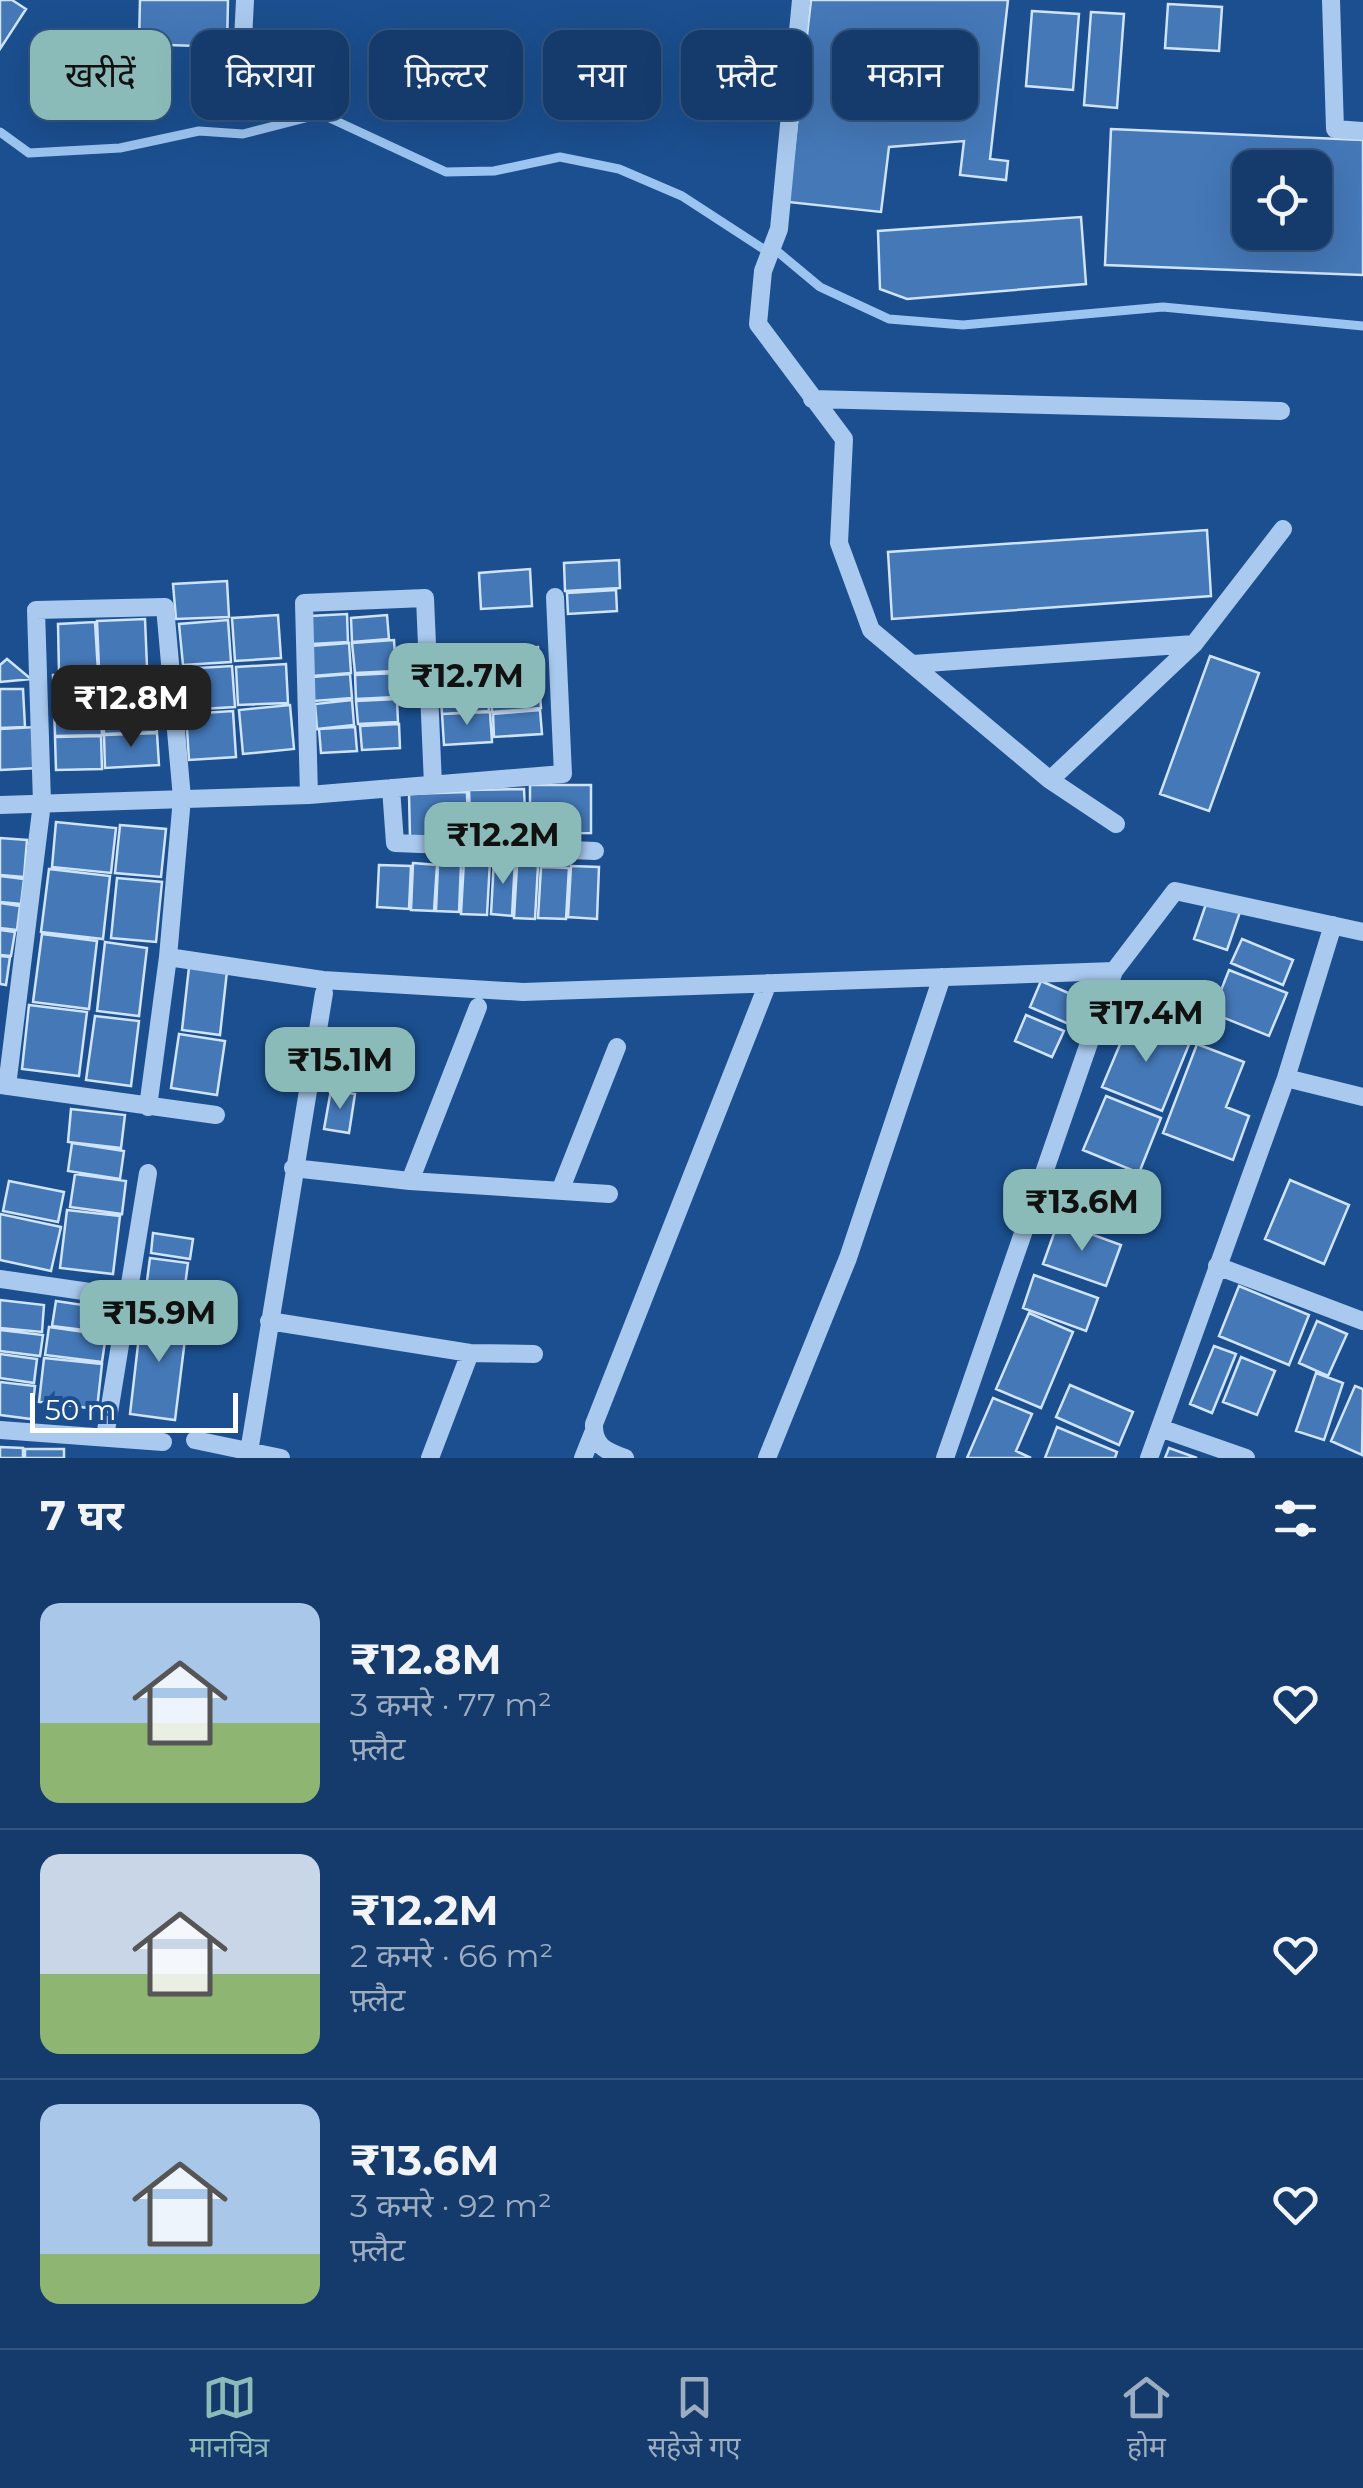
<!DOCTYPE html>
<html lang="hi">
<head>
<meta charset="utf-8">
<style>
	:root { --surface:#143b6b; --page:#1d4271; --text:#f1f3f6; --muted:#9dadc1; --line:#33557e; --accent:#8bbbb9 }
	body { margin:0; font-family:Montserrat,"Noto Sans Devanagari",sans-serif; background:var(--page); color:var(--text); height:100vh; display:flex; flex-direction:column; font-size:38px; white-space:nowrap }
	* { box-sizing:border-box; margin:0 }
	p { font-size:32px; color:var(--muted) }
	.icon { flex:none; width:55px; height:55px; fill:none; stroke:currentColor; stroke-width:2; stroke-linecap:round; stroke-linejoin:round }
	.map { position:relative; height:1458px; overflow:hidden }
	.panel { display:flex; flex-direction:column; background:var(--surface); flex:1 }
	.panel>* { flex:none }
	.guide { position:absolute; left:30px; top:30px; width:1305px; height:90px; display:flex; gap:20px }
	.controls { position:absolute; left:1232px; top:150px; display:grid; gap:20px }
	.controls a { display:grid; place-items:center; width:100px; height:100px; border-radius:20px; background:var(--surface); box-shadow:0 10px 40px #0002,0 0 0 2px var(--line); font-size:50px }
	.scale { position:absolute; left:30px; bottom:25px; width:208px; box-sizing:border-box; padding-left:10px; border:5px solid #fff; border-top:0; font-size:28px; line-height:35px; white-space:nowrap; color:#fff; -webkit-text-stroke:8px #1b4f8f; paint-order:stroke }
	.price { position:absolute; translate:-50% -85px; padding:0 22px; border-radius:20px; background:var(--accent); color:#111; font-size:32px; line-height:65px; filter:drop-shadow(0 2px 5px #0008) }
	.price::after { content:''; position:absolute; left:50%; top:60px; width:30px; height:22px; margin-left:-15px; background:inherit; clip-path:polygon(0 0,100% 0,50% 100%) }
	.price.current { background:#222; color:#fff }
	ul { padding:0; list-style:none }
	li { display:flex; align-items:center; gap:30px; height:250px; padding:0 40px }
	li+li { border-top:2px solid var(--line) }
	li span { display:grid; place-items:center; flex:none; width:280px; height:200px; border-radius:20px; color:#555 }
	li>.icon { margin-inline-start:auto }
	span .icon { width:120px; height:120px; fill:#fffc; stroke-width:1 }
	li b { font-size:42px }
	h2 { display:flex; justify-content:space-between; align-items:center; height:120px; padding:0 40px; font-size:42px }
	.chip { padding:0 35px; border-radius:20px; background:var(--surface); box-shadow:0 10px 40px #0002,0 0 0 2px var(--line); font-size:35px; line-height:90px }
	.chip.current { background:var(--accent); color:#111 }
	.tab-bar { display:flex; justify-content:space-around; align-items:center; height:140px; border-top:2px solid var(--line); background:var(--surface); font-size:28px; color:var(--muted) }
	.tab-bar a { display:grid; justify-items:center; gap:5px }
	.tab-bar .current { color:var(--accent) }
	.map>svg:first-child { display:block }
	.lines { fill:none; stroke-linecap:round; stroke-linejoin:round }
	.stream { stroke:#9cc4f0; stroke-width:9 }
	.building { fill:#4478b7; stroke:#cfe3fa; stroke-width:2.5; fill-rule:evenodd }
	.minor { stroke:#a9c9ee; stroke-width:18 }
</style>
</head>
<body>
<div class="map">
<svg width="1363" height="1458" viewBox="0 0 1363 1458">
	<rect width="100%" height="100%" fill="#1b4f8f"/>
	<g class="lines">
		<path class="stream" d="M0,132L29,153L120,148L199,131L243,134L321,114L446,172L494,171L560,157L619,169L682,196L765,250L772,247L820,287L889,319L963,325L1163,307L1363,326"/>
	</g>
	<path class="building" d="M0,0H12L26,9L0,49Z
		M140,0H228L227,47L139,44Z
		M811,0H1008L990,159L1008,161L1006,180L960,175L964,141L889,147L881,212L788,202Z
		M1168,4L1222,7L1219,51L1165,48Z
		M1032,11L1079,14L1073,90L1026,86Z
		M1091,12L1124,14L1117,108L1084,105Z
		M1111,129L1363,140V275L1105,265ZM1250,168H1315V232H1250Z
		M1081,217L1086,284L907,299L880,289L878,231Z
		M1207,530L1211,596L892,619L888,552Z
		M619,560L620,588L565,591L564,563Z
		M530,569L532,606L481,609L479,573Z
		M227,581L229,617L176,619L173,584Z
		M616,590L617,611L568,614L567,593Z
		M347,614L348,642L312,644L310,616Z
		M278,615L281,658L235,661L232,618Z
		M387,615L389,639L352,642L351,618Z
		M145,619L147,667L99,669L97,621Z
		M228,620L231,662L183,665L179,624Z
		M95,622L98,671L59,673L58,624Z
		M394,640L396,671L355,673L352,643Z
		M349,643L351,673L312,676L310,646Z
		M538,647L539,680L490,683L489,650Z
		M485,649L487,682L437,685L435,652Z
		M1210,656L1259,673L1209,811L1160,794Z
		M7,659L31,679L0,682V665Z
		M286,664L288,703L238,705L236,667Z
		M232,666L235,707L185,710L182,669Z
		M154,669L157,732L104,734L101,672Z
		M396,673L397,697L356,699L355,675Z
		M99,674L102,735L55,736L53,675Z
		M350,674L352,698L314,701L312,677Z
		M539,681L541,708L492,712L491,685Z
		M487,683L489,711L442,714L440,686Z
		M0,689H23L25,727L0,728Z
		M397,699L398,722L358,724L356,701Z
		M352,700L354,725L317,729L315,704Z
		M290,705L294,749L243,754L239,710Z
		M540,710L542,734L494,737L493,714Z
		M233,711L236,757L189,760L186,714Z
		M490,712L492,742L444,745L442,714Z
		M399,724L400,748L362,750L360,726Z
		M36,727L38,768L0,770V729Z
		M355,727L357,751L321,753L319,729Z
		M157,733L159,765L105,768L104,735Z
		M101,736L102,769L56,770L55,737Z
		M530,785H591V833L530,834Z
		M524,789L526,834L471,836L469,790Z
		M467,792L468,836L410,837L409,794Z
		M56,822L116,828L111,873L52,867Z
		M120,825L166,829L161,877L115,873Z
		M0,838L27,840L24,877L0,875Z
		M494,859L515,860L512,916L491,914Z
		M464,860L490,861L487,915L461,914Z
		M413,863L437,865L434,911L411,910Z
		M438,864L461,865L459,912L436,911Z
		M379,865L411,866L409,909L377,907Z
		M517,865L538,866L535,919L514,918Z
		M571,866L599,867L597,919L568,917Z
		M541,867L569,868L566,919L538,918Z
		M49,869L110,876L103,939L41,932Z
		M0,876L24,879L21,904L0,902Z
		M117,878L162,882L156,942L111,938Z
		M1207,901L1240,912L1227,950L1194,939Z
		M0,903L20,906L17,930L0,928Z
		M0,930L15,932L11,956L0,955Z
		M42,934L97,941L89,1009L33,1002Z
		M1242,939L1293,960L1283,985L1231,963Z
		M105,942L147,948L139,1016L97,1011Z
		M0,956L10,957L6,985L0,984Z
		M189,967L227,971L220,1035L182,1030Z
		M1229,970L1287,993L1269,1036L1212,1013Z
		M1041,981L1082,999L1071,1025L1030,1007Z
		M29,1005L87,1012L79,1076L22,1069Z
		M1026,1015L1064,1031L1052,1057L1015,1041Z
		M95,1016L139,1021L131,1086L86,1080Z
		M1131,1018L1190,1042L1162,1111L1102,1087Z
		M179,1034L225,1041L217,1095L171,1088Z
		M1197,1044L1244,1062L1226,1107L1249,1116L1233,1160L1163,1133Z
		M331,1090L355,1094L349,1133L324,1129Z
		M1106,1096L1161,1118L1139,1173L1083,1150Z
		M71,1109L125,1115L121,1148L68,1142Z
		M72,1143L124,1151L120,1179L68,1171Z
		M75,1174L126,1181L122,1214L70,1207Z
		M1290,1180L1349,1205L1324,1264L1265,1239Z
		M9,1181L64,1192L58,1222L3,1211Z
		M67,1210L120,1216L113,1274L60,1268Z
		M0,1214L61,1227L51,1271L0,1260Z
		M1058,1222L1121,1245L1106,1286L1043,1264Z
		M153,1233L193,1239L190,1259L151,1253Z
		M150,1258L188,1263L185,1286L147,1281Z
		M1034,1275L1098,1298L1086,1331L1023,1308Z
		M1239,1286L1309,1315L1289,1365L1219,1336Z
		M0,1300L44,1305L42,1332L0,1328Z
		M56,1301L103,1308L100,1332L52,1326Z
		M142,1310L188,1315L175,1420L130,1414Z
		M1029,1313L1073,1332L1041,1408L996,1389Z
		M1317,1321L1347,1334L1328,1376L1299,1363Z
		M49,1327L106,1335L102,1362L45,1355Z
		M0,1330L43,1335L40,1356L0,1351Z
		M1214,1346L1236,1354L1212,1413L1190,1404Z
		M0,1354L37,1359L34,1383L0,1378Z
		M1241,1357L1275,1371L1257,1415L1223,1402Z
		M44,1358L102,1364L97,1409L39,1402Z
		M1316,1373L1343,1383L1324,1440L1296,1431Z
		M0,1382L35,1386L31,1419L0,1415Z
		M1070,1385L1133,1412L1119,1445L1056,1417Z
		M1355,1386L1363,1389L1362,1455L1331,1441Z
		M993,1398L1032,1414L1016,1451L1031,1458H967Z
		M1057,1427L1117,1452L1115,1458H1045Z
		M0,1447L23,1448V1458H0Z
		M1169,1448L1197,1458H1165Z
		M25,1449H64V1458H25Z"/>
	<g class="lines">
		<path class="minor" d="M801,0L779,229L763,271L758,324L844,439L839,543L871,630L1050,780L1116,824
			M1331,0L1335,129L1363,131
			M243,40L245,0
			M812,399L1281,411
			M913,664L1194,644
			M1050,780L1194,644L1283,529
			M391,788L395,843L595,851
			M309,795L304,603L425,598L433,785
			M0,805L309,795L563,774L555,597
			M168,957L323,980L523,992L1114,971
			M1286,1078L1363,1097
			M0,1085L216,1115
			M7,1086L42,803L36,610L165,607L182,798L168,957L148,1107
			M293,1168L410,1181L609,1194
			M410,1181L478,1007
			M560,1191L617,1047
			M1217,1266L1363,1321
			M0,1279L200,1308
			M269,1321L470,1353L534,1354
			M1160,1428L1246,1458
			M0,1430L163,1442
			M105,1437L148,1173
			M195,1440L281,1458
			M248,1458L324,993
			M430,1458L470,1353
			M583,1458L593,1433
			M625,1458C606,1451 593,1446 594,1424L768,983
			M767,1458L848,1258L942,977
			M945,1458L1114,971L1175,891L1363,932
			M1149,1458L1286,1078L1333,925"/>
	</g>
</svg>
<div class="controls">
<a><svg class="icon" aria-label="locate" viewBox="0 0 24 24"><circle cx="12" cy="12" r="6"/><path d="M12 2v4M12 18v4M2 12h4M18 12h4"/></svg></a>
</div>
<div class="scale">50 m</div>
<b class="price" style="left:467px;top:728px">₹12.7M</b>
<b class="price current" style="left:131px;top:750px">₹12.8M</b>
<b class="price" style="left:503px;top:887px">₹12.2M</b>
<b class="price" style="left:1146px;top:1065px">₹17.4M</b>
<b class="price" style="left:340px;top:1112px">₹15.1M</b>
<b class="price" style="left:1082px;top:1254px">₹13.6M</b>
<b class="price" style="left:159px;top:1365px">₹15.9M</b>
<div class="guide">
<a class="chip current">खरीदें</a>
<a class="chip">किराया</a>
<a class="chip">फ़िल्टर</a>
<a class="chip">नया</a>
<a class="chip">फ़्लैट</a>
<a class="chip">मकान</a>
</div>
</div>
<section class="panel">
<h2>7 घर<svg class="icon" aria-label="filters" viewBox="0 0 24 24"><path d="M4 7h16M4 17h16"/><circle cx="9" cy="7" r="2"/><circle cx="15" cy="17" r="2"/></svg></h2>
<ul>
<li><span style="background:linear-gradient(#a9c7e8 60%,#8fb573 0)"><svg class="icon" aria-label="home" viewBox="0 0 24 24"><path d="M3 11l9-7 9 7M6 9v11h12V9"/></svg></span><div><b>₹12.8M</b><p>3 कमरे · 77 m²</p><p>फ़्लैट</p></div><svg class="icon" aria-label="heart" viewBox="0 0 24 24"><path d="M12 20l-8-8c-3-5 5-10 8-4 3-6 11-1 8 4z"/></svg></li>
<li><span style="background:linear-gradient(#c9d6e8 60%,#8fb573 0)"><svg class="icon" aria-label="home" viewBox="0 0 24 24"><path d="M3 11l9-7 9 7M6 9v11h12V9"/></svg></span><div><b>₹12.2M</b><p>2 कमरे · 66 m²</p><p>फ़्लैट</p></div><svg class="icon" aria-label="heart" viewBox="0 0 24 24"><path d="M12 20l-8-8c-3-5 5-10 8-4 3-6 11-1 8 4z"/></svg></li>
<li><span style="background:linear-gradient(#a9c7e8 75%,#8fb573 0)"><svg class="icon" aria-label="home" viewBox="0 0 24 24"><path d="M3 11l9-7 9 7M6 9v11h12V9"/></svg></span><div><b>₹13.6M</b><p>3 कमरे · 92 m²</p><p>फ़्लैट</p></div><svg class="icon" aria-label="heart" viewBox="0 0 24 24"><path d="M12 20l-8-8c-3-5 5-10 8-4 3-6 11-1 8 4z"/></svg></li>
</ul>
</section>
<nav class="tab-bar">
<a class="current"><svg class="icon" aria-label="map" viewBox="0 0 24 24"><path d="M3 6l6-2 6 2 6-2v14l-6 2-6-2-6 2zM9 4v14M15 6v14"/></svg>मानचित्र</a>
<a><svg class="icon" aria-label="saved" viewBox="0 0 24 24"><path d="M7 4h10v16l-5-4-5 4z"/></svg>सहेजे गए</a>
<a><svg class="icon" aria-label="home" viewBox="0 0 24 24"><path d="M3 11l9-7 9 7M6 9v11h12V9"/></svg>होम</a>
</nav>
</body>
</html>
